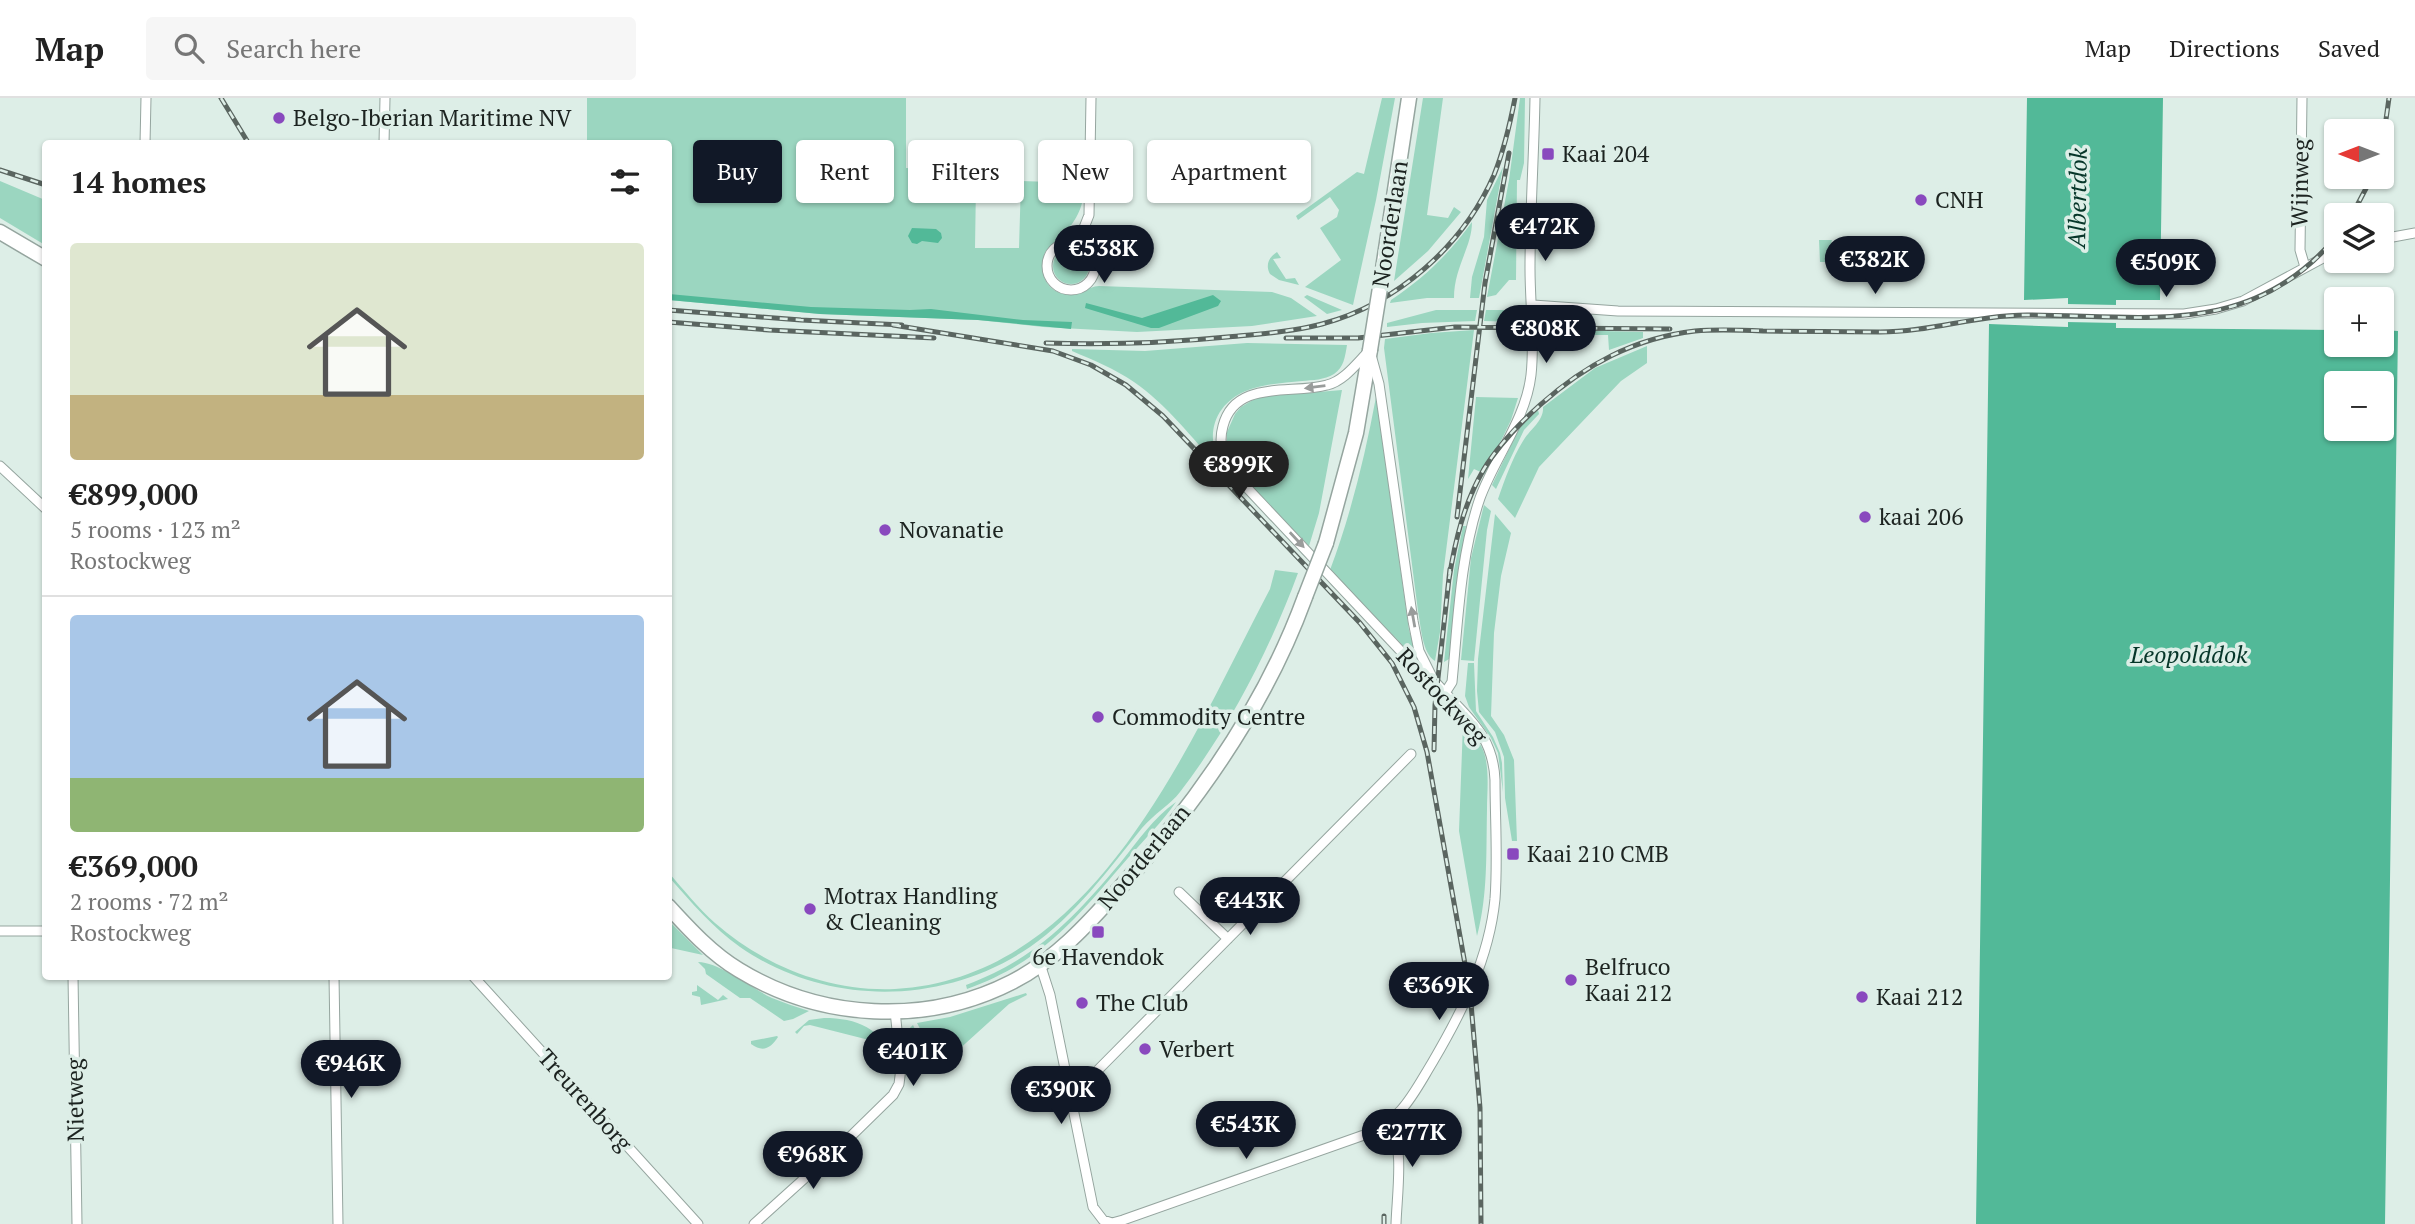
<!DOCTYPE html>
<html lang="en">
<head>
<meta charset="utf-8">
<style>
	:root { --surface:#fff; --page:#f6f6f6; --text:#222; --muted:#767676; --line:#e0e0e0; --accent:#111827 }
	body { margin:0; font-family:"PT Serif",serif; background:var(--page); color:var(--text); height:100vh; display:flex; flex-direction:column; font-size:26px; white-space:nowrap }
	* { box-sizing:border-box; margin:0 }
	p { font-size:23px; color:var(--muted) }
	.icon { flex:none; width:38px; height:38px; fill:none; stroke:currentColor; stroke-width:2; stroke-linecap:round; stroke-linejoin:round }
	.map { position:relative; flex:1; overflow:hidden }
	.side { position:absolute; left:42px; top:42px; width:630px; height:840px; display:flex; flex-direction:column; background:var(--surface); border-radius:7px; box-shadow:0 2px 5px #0004 }
	.side>* { flex:none }
	.top-card { position:absolute; left:693px; top:42px; width:665px; height:63px; display:flex; gap:14px }
	.needle { width:46px; rotate:270deg }
	.tools { position:absolute; left:2324px; top:21px; display:grid; gap:14px }
	.tools a { display:grid; place-items:center; width:70px; height:70px; border-radius:7px; background:var(--surface); box-shadow:0 2px 5px #0004; font-size:35px }
	.price { position:absolute; translate:-50% -60px; padding:0 16px; border-radius:24px; background:var(--accent); color:#fff; font-size:23px; line-height:46px; filter:drop-shadow(0 2px 4px #0008) }
	.price::after { content:''; position:absolute; left:50%; top:42px; width:21px; height:16px; margin-left:-10px; background:inherit; clip-path:polygon(0 0,100% 0,50% 100%) }
	.price.selected { background:#222; color:#fff }
	ul { padding:0; list-style:none }
	li { display:grid; align-content:center; gap:14px; height:371px; padding:0 28px }
	li+li { border-top:2px solid var(--line) }
	li span { display:grid; place-items:center; height:217px; border-radius:7px; color:#555 }
	li>.icon { margin-inline-start:auto }
	span .icon { width:126px; height:126px; fill:#fffc; stroke-width:1 }
	li b { font-size:30px }
	h2 { display:flex; justify-content:space-between; align-items:center; height:84px; padding:0 28px; font-size:30px }
	.chip { padding:0 24px; border-radius:7px; background:var(--surface); box-shadow:0 2px 5px #0004; font-size:24px; line-height:63px }
	.chip.selected { background:var(--accent); color:#fff }
	header { display:flex; align-items:center; gap:42px; box-sizing:border-box; height:98px; padding:0 35px; background:var(--surface); border-bottom:2px solid var(--line) }
	header strong { font-size:33px }
	nav { display:flex; gap:38px; margin-inline-start:auto; font-size:24px }
	.search { width:490px; height:63px; background:var(--page); display:flex; align-items:center; gap:18px; box-sizing:border-box; padding:0 24px; border-radius:7px; color:var(--muted); font-size:26px }
	.map>svg:first-child { display:block }
	.green { fill:#9bd6c0 }
	.water { fill:#52b998; fill-rule:evenodd }
	.pier { fill:#ddeee7 }
	.lines { fill:none; stroke-linecap:round; stroke-linejoin:round }
	.minor-casing { stroke:#95a59f; stroke-width:11 }
	.primary-casing { stroke:#95a59f; stroke-width:17 }
	.minor { stroke:#fff; stroke-width:9 }
	.primary { stroke:#fff; stroke-width:14 }
	.rail-casing { stroke:#5a6560; stroke-width:5 }
	.rail { stroke:#ddeee7; stroke-width:2.5; stroke-dasharray:8; stroke-linecap:butt }
	.primary-bridge-casing { stroke:#95a59f; stroke-width:17; stroke-linecap:butt }
	.primary-bridge { stroke:#fff; stroke-width:14 }
	.oneway { fill:#999c9b }
	.poi-dot { fill:#8949be; stroke:#ddeee7; stroke-width:2.5 }
	.labels { text-anchor:middle; stroke-width:7; stroke-linejoin:round; paint-order:stroke }
	.poi-label { font-size:23px; fill:#1c2320; stroke:#ddeee7; text-anchor:start }
	.street-label { font-size:23px; fill:#1c2320; stroke:#ddeee7 }
	.water-label { font-size:24px; font-style:italic; fill:#063629; stroke:#ddeee7 }
</style>
</head>
<body>
<header>
<strong>Map</strong>
<div class="search"><svg class="icon" aria-label="search" viewBox="0 0 24 24"><circle cx="10" cy="10" r="6"/><path d="M15 15l6 6"/></svg>Search here</div>
<nav><a>Map</a><a>Directions</a><a>Saved</a></nav>
</header>
<div class="map">
<svg width="2415" height="1126" viewBox="0 0 2415 1126">
	<rect width="100%" height="100%" fill="#ddeee7"/>
	<path class="green" d="M587,0H906V70L935,71V81H942V87H948L949,81H972L976,86L975,150H1019L1021,83L1082,85C1088,104 1074,127 1061,139C1055,144 1048,149 1045,155C1037,173 1047,196 1067,196C1079,197 1087,189 1099,188L1272,194L1291,200L1317,218L1252,228L1137,234L1043,229L978,222L820,216L669,202L668,46H587Z
		M1382,0H1395L1376,102L1353,207L1305,189L1341,162L1320,130L1337,119L1339,112L1330,99L1298,122L1296,118L1357,74L1364,76Z
		M1423,0H1443L1427,117L1448,120L1454,109L1461,114L1428,153L1394,183Z
		M1520,0H1525L1524,65L1520,82H1517L1516,182H1509L1496,197L1487,199L1509,82Z
		M1503,69L1479,200H1470L1472,179L1484,139L1487,102Z
		M0,83L45,102V147L0,120Z
		M1472,124C1472,149 1454,169 1454,200H1427L1390,205L1391,202C1424,180 1449,156 1472,124Z
		M1819,142H1832L1826,164H1820Z
		M1053 168a18 18 0 1 1 36 0a18 18 0 1 1-36 0Z
		M1277,154L1281,160L1273,161L1286,181L1295,180L1299,187L1279,182L1270,176C1265,167 1269,159 1277,154Z
		M1307,197L1342,212L1327,216L1304,199Z
		M1436,212H1477L1475,223L1422,225L1387,229V225Z
		M1486,212H1512L1521,217L1522,228H1516V224L1484,223Z
		M1474,232L1443,477L1440,534L1435,563C1422,555 1421,528 1418,513L1384,250L1385,241L1431,235Z
		M1562,232L1643,234V240L1609,252L1608,237H1563L1558,239Z
		M1247,245L1347,247C1345,259 1344,269 1334,276C1324,282 1313,282 1302,283C1274,286 1241,286 1222,311C1209,328 1212,348 1218,368C1192,340 1166,306 1134,284C1115,271 1093,262 1072,253V251L1145,253Z
		M1647,248V265L1621,283L1539,369L1515,420L1498,401C1505,381 1512,361 1523,343C1530,331 1544,323 1543,309L1595,270Z
		M1342,292L1319,415L1309,448L1237,374L1227,355V334L1235,316L1241,309L1258,299Z
		M1376,299L1409,532L1416,555L1412,557L1330,472C1351,416 1365,358 1376,299Z
		M1476,299L1518,300L1511,322L1485,376L1474,371L1468,381Z
		M1538,312L1539,316L1524,332L1496,391L1492,387L1520,328Z
		M1484,407L1491,413L1487,432L1474,563L1461,562L1471,460Z
		M1495,416L1511,435L1501,478L1494,535L1491,618L1504,637L1514,662L1517,743H1512L1505,700L1504,659L1495,634L1479,614L1477,593L1478,561Z
		M1463,428H1466L1449,561L1444,564L1454,472Z
		M1275,472L1298,475C1270,551 1230,629 1180,694C1171,706 1154,716 1142,730C1108,772 1075,818 1030,849C943,908 827,909 740,849C713,830 691,804 669,779V775C684,792 698,810 715,825C764,868 829,894 895,891C1096,880 1189,644 1270,491Z
		M1468,565H1474L1476,613L1493,639L1500,655L1502,665L1503,694L1498,655L1491,640L1469,609L1465,598Z
		M1463,626C1470,634 1479,642 1483,652C1490,670 1487,693 1487,712C1486,755 1488,796 1477,838L1459,733Z
		M1176,704C1164,722 1144,742 1128,760C1077,819 1043,864 967,891L966,887C1036,861 1074,820 1121,764C1138,743 1153,720 1176,704Z
		M668,823H669L703,857L671,850L669,841Z
		M698,864C719,864 751,890 772,900C784,905 797,909 809,913L793,921L784,923L750,900H740L706,876L705,871Z
		M697,887L718,902L723,897L728,901L701,907L700,899L692,897V894L697,893Z
		M1026,895L1027,897L1009,906L945,964H942L928,946L917,925L950,919Z
		M824,920C856,920 884,930 891,964H887L883,950L877,944L810,927L804,928L797,936L795,934L809,922Z
		M913,927L921,944L938,967L936,971C912,970 890,947 913,927Z
		M777,938L778,939C771,950 763,955 751,946V943Z"/>
	<path class="water" d="M2027,0H2163L2160,202H2116V230L2336,232V247H2382V232L2398,233L2385,1126H1976L1989,226L2068,229V200L2024,202ZM2336,285H2382V331H2336Z
		M912,130L936,131L941,135L942,140L938,145L922,143L917,146L912,145L908,138Z
		M669,196L811,209L910,212L931,211L1023,222L1072,224L1071,231L978,222L820,216L669,202Z
		M1213,197L1221,203L1218,208L1159,230H1151L1085,210L1086,205L1142,220Z"/>
	<path class="pier" d="M2066,206L2118,207L2117,225L2066,224Z"/>
	<g class="lines">
		<g class="minor-casing">
			<path id="minor" d="M2302,0L2300,152L2305,169
				M145,46L146,0
				M384,46L385,0
				M2382,141L2415,135
				M1047 168a24 24 0 1 1 48 0a24 24 0 1 1-48 0Z
				M1078,145L1089,117L1091,0
				M1533,207L1618,213L2184,216L2216,211L2243,203L2336,153
				M1371,257L1379,286L1413,523L1419,553L1434,583
				M0,368L46,411
				M1445,595L1452,584C1458,523 1460,458 1480,400C1495,359 1526,321 1531,277C1535,241 1530,206 1530,171C1530,114 1534,57 1535,0
				M1179,794L1228,841
				M0,833H46
				M1040,866L1050,897L1093,1109L1103,1122
				M73,878L77,1126
				M334,878L338,1126
				M473,878L698,1126
				M1069,989L1089,981L1411,656
				M1391,1024C1404,1051 1397,1096 1396,1126
				M1103,1122L1112,1125L1123,1122L1364,1037C1402,1022 1412,998 1432,965C1462,914 1489,861 1495,801C1498,761 1495,721 1495,682C1493,635 1466,619 1437,586L1427,581L1233,375C1223,360 1218,346 1223,328C1235,281 1291,297 1327,287C1344,283 1357,265 1369,253
				M754,1126L847,1042L893,997L899,986L901,970L895,913"/>
		</g>
		<g class="primary-casing">
			<path id="primary" d="M0,134L46,161
				M1383,171L1409,0
				M1326,445L1356,335L1370,252
				M668,808C689,831 712,856 739,872C821,922 926,928 1012,884C1055,862 1087,827 1119,791C1197,705 1265,609 1305,499"/>
		</g>
		<use href="#minor" class="minor"/>
		<use href="#primary" class="primary"/>
		<g class="rail-casing">
			<path id="rail" d="M221,0L249,46
				M2382,50L2389,0
				M0,72L46,87
				M2352,117L2372,79
				M668,212L801,222L902,227
				M668,224L769,232L934,240
				M893,227L1053,253L1091,267L1126,287L1163,318L1360,525L1392,565L1414,609L1427,654L1470,894L1480,1010L1481,1126
				M1286,240H1358L1455,229L1670,231
				M1046,245C1107,247 1166,245 1227,239C1259,236 1291,234 1322,226C1397,206 1463,148 1494,77C1504,52 1510,26 1515,0
				M1457,419L1485,185L1509,55
				M1449,481C1455,443 1464,405 1484,371C1499,346 1519,326 1540,307C1585,267 1634,240 1695,233C1717,231 1741,232 1763,233C1802,233 1841,234 1880,234C1930,234 1977,217 2027,217C2144,217 2251,241 2336,139
				M1434,652L1435,607L1450,471
				M1384,1126V1118"/>
		</g>
		<use href="#rail" class="rail"/>
		<g class="primary-bridge-casing">
			<path id="primary-bridge" d="M1370,252L1383,171
				M1305,499L1326,445"/>
		</g>
		<use href="#primary-bridge" class="primary-bridge"/>
	</g>
	<defs><path id="oneway-solid" d="M-6-.8H1V-3.2L6.5 0L1 3.2V.8H-6Z" transform="scale(1.75)"/></defs>
	<g class="oneway">
		<use href="#oneway-solid" transform="translate(1315 289) rotate(173)"/>
		<use href="#oneway-solid" transform="translate(1297 442) rotate(47)"/>
		<use href="#oneway-solid" transform="translate(1413 519) rotate(-100)"/>
	</g>
	<g class="poi-dot">
		<circle cx="279" cy="20" r="7"/>
		<rect x="1541" y="49" width="14" height="14" rx="3.5"/>
		<circle cx="1921" cy="102" r="7"/>
		<circle cx="1865" cy="419" r="7"/>
		<circle cx="885" cy="432" r="7"/>
		<circle cx="1098" cy="619" r="7"/>
		<rect x="1506" y="749" width="14" height="14" rx="3.5"/>
		<circle cx="810" cy="811" r="7"/>
		<rect x="1091" y="827" width="14" height="14" rx="3.5"/>
		<circle cx="1571" cy="882" r="7"/>
		<circle cx="1862" cy="899" r="7"/>
		<circle cx="1082" cy="905" r="7"/>
		<circle cx="1145" cy="951" r="7"/>
	</g>
	<g class="labels">
		<g class="poi-label">
			<text x="293" y="28">Belgo-Iberian Maritime NV</text>
			<text x="1562" y="64">Kaai 204</text>
			<text x="1935" y="110">CNH</text>
			<text x="1879" y="427">kaai 206</text>
			<text x="899" y="440">Novanatie</text>
			<text x="1112" y="627">Commodity Centre</text>
			<text x="1527" y="764">Kaai 210 CMB</text>
			<text x="824" y="806">Motrax Handling<tspan x="824" dy="26">&amp; Cleaning</tspan></text>
			<text x="1098" y="867" text-anchor="middle">6e Havendok</text>
			<text x="1585" y="877">Belfruco<tspan x="1585" dy="26">Kaai 212</tspan></text>
			<text x="1876" y="907">Kaai 212</text>
			<text x="1096" y="913">The Club</text>
			<text x="1159" y="959">Verbert</text>
		</g>
		<g class="street-label">
			<text transform="translate(2300 85) rotate(-89)" y="8">Wijnweg</text>
			<text transform="translate(1390 126) rotate(-81)" y="8">Noorderlaan</text>
			<text transform="translate(1442 598) rotate(47)" y="8">Rostockweg</text>
			<text transform="translate(1144 759) rotate(-50)" y="8">Noorderlaan</text>
			<text transform="translate(75 1002) rotate(-91)" y="8">Nietweg</text>
			<text transform="translate(585 1002) rotate(48)" y="8">Treurenborg</text>
		</g>
		<g class="water-label">
			<text transform="translate(2078 100) rotate(-89)" y="8">Albertdok</text>
			<text x="2189" y="565">Leopolddok</text>
		</g>
	</g>
</svg>
<div class="tools">
<a><svg class="needle" viewBox="-14 -14 28 28"><path d="M0-13l5 13h-10z" fill="#e53935"/><path d="M0 13l5-13h-10z" fill="#767676"/></svg></a>
<a><svg class="icon" aria-label="layers" viewBox="0 0 24 24"><path d="M12 4l9 5-9 5-9-5zM3 14l9 5 9-5"/></svg></a>
<a>+</a>
<a>−</a>
</div>
<b class="price" style="left:1545px;top:165px">€472K</b>
<b class="price" style="left:1104px;top:187px">€538K</b>
<b class="price" style="left:1875px;top:198px">€382K</b>
<b class="price" style="left:2166px;top:201px">€509K</b>
<b class="price" style="left:1546px;top:267px">€808K</b>
<b class="price selected" style="left:1239px;top:403px">€899K</b>
<b class="price" style="left:1250px;top:839px">€443K</b>
<b class="price" style="left:1439px;top:924px">€369K</b>
<b class="price" style="left:913px;top:990px">€401K</b>
<b class="price" style="left:351px;top:1002px">€946K</b>
<b class="price" style="left:1061px;top:1028px">€390K</b>
<b class="price" style="left:1246px;top:1063px">€543K</b>
<b class="price" style="left:1412px;top:1071px">€277K</b>
<b class="price" style="left:813px;top:1093px">€968K</b>
<div class="top-card">
<a class="chip selected">Buy</a>
<a class="chip">Rent</a>
<a class="chip">Filters</a>
<a class="chip">New</a>
<a class="chip">Apartment</a>
</div>
<section class="side">
<h2>14 homes<svg class="icon" aria-label="filters" viewBox="0 0 24 24"><path d="M4 7h16M4 17h16"/><circle cx="9" cy="7" r="2"/><circle cx="15" cy="17" r="2"/></svg></h2>
<ul>
<li><span style="background:linear-gradient(#dfe7d0 70%,#c2b280 0)"><svg class="icon" aria-label="home" viewBox="0 0 24 24"><path d="M3 11l9-7 9 7M6 9v11h12V9"/></svg></span><div><b>€899,000</b><p>5 rooms · 123 m²</p><p>Rostockweg</p></div></li>
<li><span style="background:linear-gradient(#a9c7e8 75%,#8fb573 0)"><svg class="icon" aria-label="home" viewBox="0 0 24 24"><path d="M3 11l9-7 9 7M6 9v11h12V9"/></svg></span><div><b>€369,000</b><p>2 rooms · 72 m²</p><p>Rostockweg</p></div></li>
</ul>
</section>
</div>
</body>
</html>
